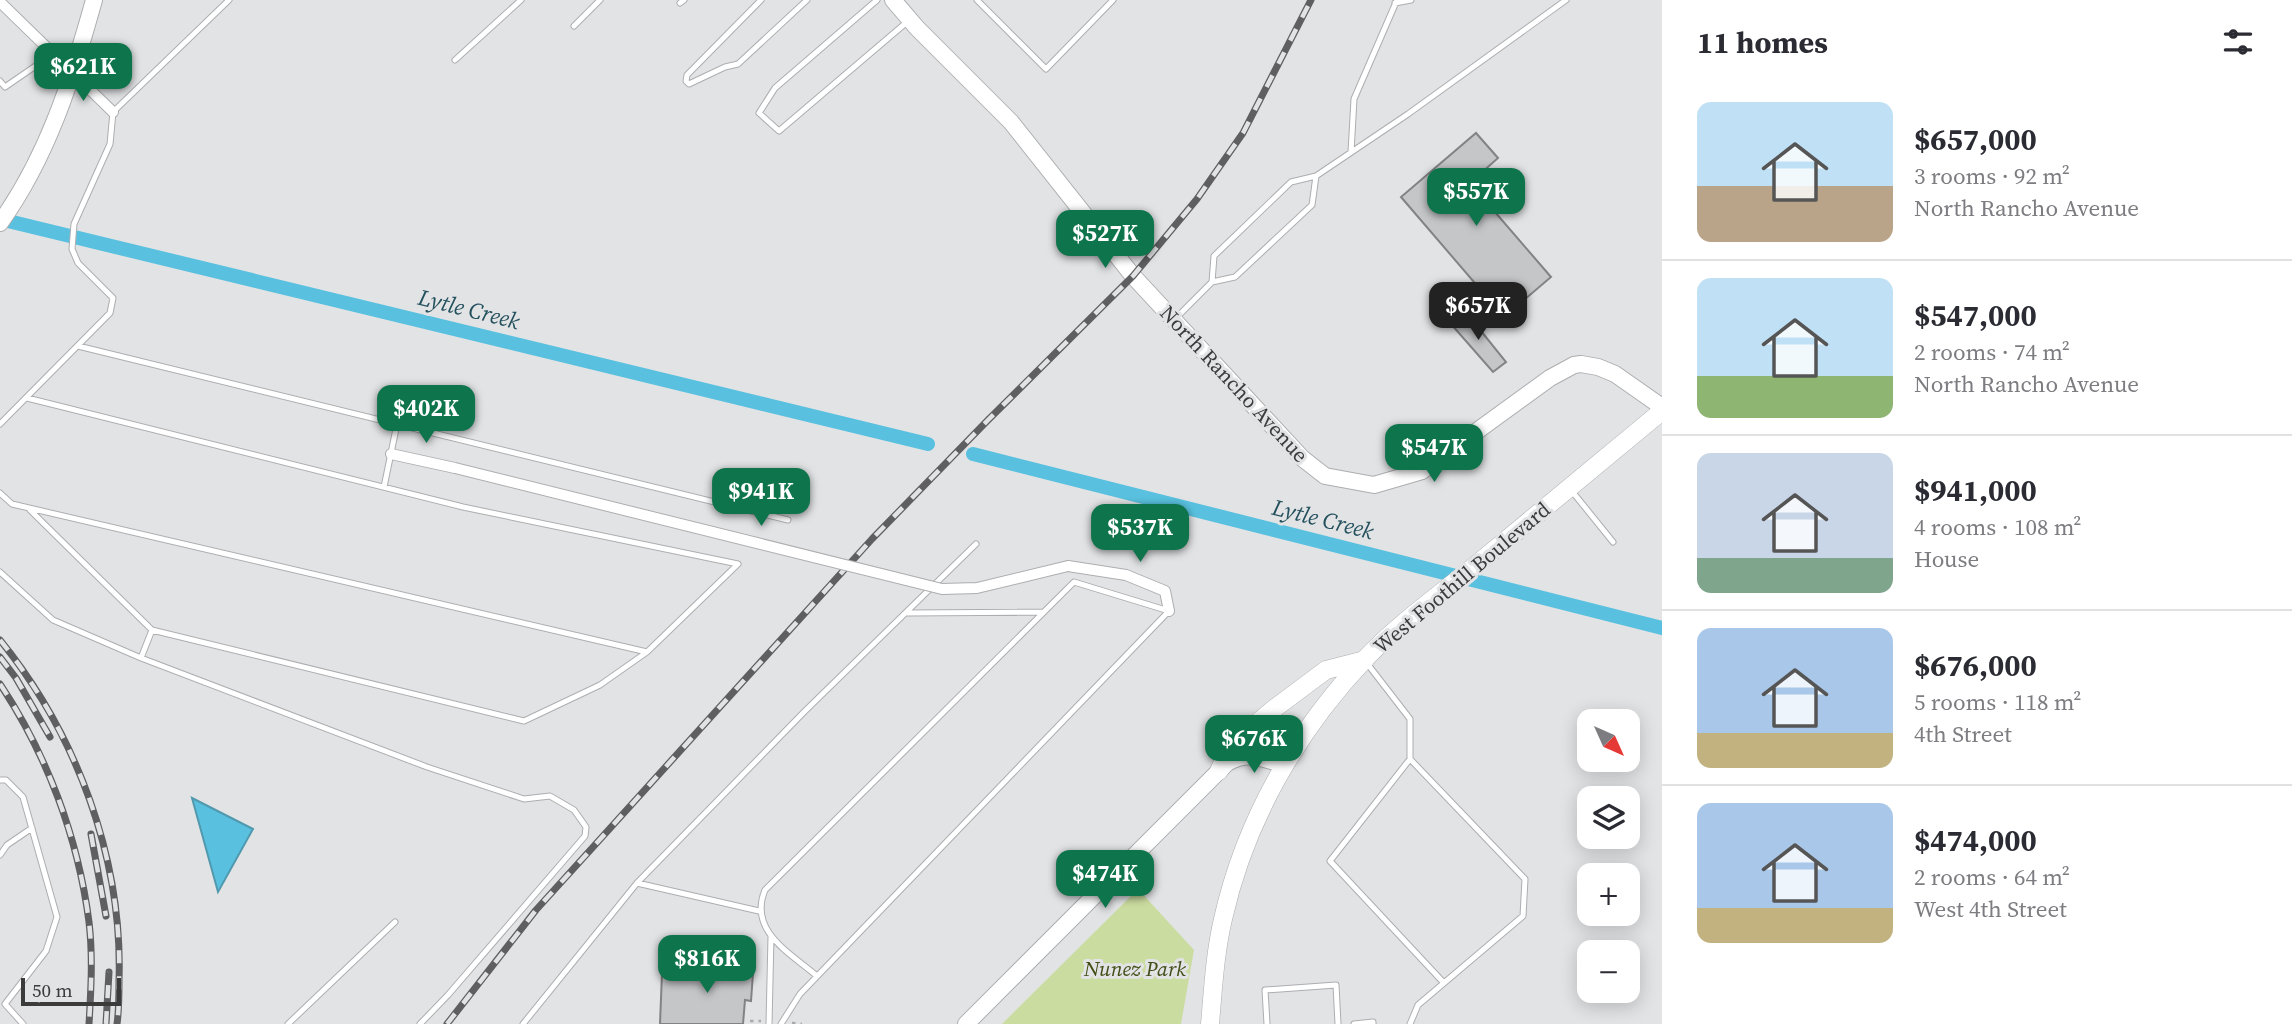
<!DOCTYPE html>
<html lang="en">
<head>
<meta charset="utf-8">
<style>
	:root { --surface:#fff; --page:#f2f2f3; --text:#2b2b33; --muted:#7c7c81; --line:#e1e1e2; --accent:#0e744b }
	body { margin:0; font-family:"Source Serif 4",serif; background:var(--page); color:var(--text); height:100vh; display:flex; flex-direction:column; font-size:26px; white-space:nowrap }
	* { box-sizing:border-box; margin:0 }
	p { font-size:23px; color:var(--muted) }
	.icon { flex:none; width:38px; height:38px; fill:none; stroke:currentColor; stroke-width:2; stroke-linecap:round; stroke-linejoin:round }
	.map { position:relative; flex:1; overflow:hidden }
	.details { display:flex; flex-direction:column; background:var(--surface); width:630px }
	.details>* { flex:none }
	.needle { width:46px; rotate:135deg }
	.buttons { position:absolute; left:1577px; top:709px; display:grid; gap:14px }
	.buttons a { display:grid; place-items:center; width:63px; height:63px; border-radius:14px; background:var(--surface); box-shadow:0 4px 18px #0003; font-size:35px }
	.scale { position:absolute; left:21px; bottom:18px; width:100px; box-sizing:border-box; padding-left:7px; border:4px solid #3b3b3c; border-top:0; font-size:19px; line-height:24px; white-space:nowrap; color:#3b3b3c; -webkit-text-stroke:5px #e2e3e5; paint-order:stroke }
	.price { position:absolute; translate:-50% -60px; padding:0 16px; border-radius:14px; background:var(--accent); color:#fff; font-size:23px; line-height:46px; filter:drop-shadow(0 2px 4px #0008) }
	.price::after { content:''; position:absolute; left:50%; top:42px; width:21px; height:16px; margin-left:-10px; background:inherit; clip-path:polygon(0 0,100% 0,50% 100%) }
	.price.selected { background:#222; color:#fff }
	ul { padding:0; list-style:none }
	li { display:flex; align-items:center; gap:21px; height:175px; padding:0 35px }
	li+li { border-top:2px solid var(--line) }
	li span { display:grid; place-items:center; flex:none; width:196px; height:140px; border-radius:14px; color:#555 }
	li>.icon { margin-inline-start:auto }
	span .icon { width:84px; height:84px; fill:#fffc; stroke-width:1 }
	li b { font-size:30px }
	h2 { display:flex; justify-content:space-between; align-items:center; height:84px; padding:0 35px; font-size:30px }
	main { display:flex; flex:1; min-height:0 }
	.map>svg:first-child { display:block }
	.green { fill:#cbdca0 }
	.water { fill:#59c1df; stroke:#5099ae; stroke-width:2 }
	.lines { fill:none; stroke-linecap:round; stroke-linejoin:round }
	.canal { stroke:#59c1df; stroke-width:14 }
	.building { fill:#c5c6c8; stroke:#838385; stroke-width:2 }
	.lane-casing { stroke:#adaeb0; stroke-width:7 }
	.street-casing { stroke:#adaeb0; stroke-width:12 }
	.secondary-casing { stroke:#adaeb0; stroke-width:18 }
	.primary-casing { stroke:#adaeb0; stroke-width:19 }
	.path { stroke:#aaaaac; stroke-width:2.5; stroke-dasharray:3.5 5; stroke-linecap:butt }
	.lane { stroke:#fff; stroke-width:5 }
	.street { stroke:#fff; stroke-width:10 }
	.secondary { stroke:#fff; stroke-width:16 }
	.primary { stroke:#fff; stroke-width:18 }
	.rail-casing { stroke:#5f5f61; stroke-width:7 }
	.rail { stroke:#e2e3e5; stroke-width:4.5; stroke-dasharray:13; stroke-linecap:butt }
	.street-bridge-casing { stroke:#adaeb0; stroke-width:12; stroke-linecap:butt }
	.street-bridge { stroke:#fff; stroke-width:10 }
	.labels { text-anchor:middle; stroke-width:6; stroke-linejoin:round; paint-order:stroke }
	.street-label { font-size:21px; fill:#3b3b3c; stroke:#e2e3e5 }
	.park-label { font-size:21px; font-style:italic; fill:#414e15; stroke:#e2e3e5 }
	.water-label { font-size:23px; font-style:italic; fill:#24515e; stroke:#e2e3e5 }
</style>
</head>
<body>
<main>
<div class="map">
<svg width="1662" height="1024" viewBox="0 0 1662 1024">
	<rect width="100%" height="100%" fill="#e2e3e5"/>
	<path class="green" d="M1138,889L1194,950L1181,1024H1002Z"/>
	<path class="water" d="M192,798L253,829L218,892Z"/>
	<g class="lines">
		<path class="canal" d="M0,219L928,444
			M973,454L1662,628"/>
	</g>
	<path class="building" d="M1476,133L1498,158L1470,183L1551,277L1504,317L1401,197Z
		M1465,311L1506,362L1493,372L1451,324Z
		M726,953L744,954L745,972L753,973L751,1001L745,1000L743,1024H660L662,973L724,971Z"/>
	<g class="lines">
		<g class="lane-casing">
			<path id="lane" d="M761,0L687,75L686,81L689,84L725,67L738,64L807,0
				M877,0L775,88L759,113L779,131L907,22
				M977,0L1046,69L1113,0
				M680,3L684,0
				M1395,3L1411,0
				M574,26L600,0
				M455,60L521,0
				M0,81L5,87L53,54
				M1351,152L1354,99L1397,0
				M1316,176L1408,114L1566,0
				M1176,318L1212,282L1235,277L1312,205L1316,176L1291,182L1214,256L1212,282
				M78,346L788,520
				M0,424L110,313L113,298L78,263L72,249L74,224L110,144L113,112L229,0
				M384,487L397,424
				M1571,490L1613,542
				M0,493L12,504L647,652L738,564L463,507L27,398
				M30,510L152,630L524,721L600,685L647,652
				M0,572L53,620L141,658L427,767L524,799L550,796L574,810L586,827L585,836L448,995L420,1024
				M907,613L1044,612
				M141,658L152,630
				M1366,662L1410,719V759
				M0,780H6L23,797L57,917L46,951L5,1004L23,1024
				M0,855L7,845L32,828
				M637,883L759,911
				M288,1024L395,922
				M523,1024L637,883L804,712L976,544
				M769,1024L771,936
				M781,1024L800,994L1169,611L1074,582L765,890C748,931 790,953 817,976
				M1267,1024L1265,990L1336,985L1338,1024
				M1354,1024L1373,1022V1024
				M1410,1024L1418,1005L1523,916L1525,879L1410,759L1330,861L1443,982"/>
		</g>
		<g class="street-casing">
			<path id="street" d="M0,2L113,112
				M391,454L455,468
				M1068,566L1126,575L1165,591L1169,611"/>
		</g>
		<g class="secondary-casing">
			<path id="secondary" d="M893,0L917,28L1011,122L1133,276L1302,458L1325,476L1374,485L1422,471L1550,378L1574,365L1581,364L1598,367L1615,374L1662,407
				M0,223C48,156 72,79 94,0
				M966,1024L1227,763C1247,751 1263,758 1284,765"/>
		</g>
		<g class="primary-casing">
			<path id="primary" d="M1219,771L1231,745L1275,708L1326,670L1365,660
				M1210,1024C1213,989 1215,953 1223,919C1245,821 1296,732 1364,660C1399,623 1442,593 1482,560C1542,511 1602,461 1662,411"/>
		</g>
		<path class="path" d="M750,1021H761
			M792,1023L802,1024"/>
		<use href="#lane" class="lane"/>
		<use href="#street" class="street"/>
		<use href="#secondary" class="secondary"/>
		<use href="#primary" class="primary"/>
		<g class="rail-casing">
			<path id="rail" d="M0,640C77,735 123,859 119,981C119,996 119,1010 117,1024
				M0,657L16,678L50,737
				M0,684C47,755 78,837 89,922C93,956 91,990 89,1024
				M91,834L106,916
				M106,1024L109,972
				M447,1024L536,910L872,539L988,420L1133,276L1197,199L1243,133L1311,0"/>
		</g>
		<use href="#rail" class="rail"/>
		<g class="street-bridge-casing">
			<path id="street-bridge" d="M455,468L942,589L977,588L1068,566"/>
		</g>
		<use href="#street-bridge" class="street-bridge"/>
	</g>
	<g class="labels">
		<g class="street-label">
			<text transform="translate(1234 384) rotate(47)" y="7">North Rancho Avenue</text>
			<text transform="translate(1462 578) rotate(-40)" y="7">West Foothill Boulevard</text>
		</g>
		<g class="park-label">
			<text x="1135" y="976">Nunez Park</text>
		</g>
		<g class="water-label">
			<text transform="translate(469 309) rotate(14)" y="8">Lytle Creek</text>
			<text transform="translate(1323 519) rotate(14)" y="8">Lytle Creek</text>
		</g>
	</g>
</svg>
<div class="buttons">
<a><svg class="needle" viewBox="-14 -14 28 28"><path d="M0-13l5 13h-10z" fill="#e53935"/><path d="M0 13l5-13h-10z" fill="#7c7c81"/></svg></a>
<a><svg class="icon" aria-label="layers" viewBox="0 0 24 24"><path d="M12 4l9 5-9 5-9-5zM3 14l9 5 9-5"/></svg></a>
<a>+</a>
<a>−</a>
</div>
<div class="scale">50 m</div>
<b class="price" style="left:83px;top:103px">$621K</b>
<b class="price" style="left:1476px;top:228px">$557K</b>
<b class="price" style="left:1105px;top:270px">$527K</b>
<b class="price selected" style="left:1478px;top:342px">$657K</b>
<b class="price" style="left:426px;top:445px">$402K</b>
<b class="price" style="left:1434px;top:484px">$547K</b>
<b class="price" style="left:761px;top:528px">$941K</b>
<b class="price" style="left:1140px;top:564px">$537K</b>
<b class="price" style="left:1254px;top:775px">$676K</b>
<b class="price" style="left:1105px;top:910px">$474K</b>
<b class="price" style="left:707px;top:995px">$816K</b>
</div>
<section class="details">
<h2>11 homes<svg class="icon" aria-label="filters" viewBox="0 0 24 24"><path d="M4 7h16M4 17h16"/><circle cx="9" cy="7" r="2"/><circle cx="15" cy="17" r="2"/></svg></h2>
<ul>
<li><span style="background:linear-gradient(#bfe0f5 60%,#b9a48a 0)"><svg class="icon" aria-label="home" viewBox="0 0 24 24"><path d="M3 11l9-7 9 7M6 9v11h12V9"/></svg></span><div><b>$657,000</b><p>3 rooms · 92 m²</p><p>North Rancho Avenue</p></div></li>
<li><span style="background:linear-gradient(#bfe0f5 70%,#8fb573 0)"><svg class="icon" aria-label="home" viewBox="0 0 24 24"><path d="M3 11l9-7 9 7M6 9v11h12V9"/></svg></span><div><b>$547,000</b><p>2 rooms · 74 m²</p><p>North Rancho Avenue</p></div></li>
<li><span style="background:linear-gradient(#c9d6e8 75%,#7fa58c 0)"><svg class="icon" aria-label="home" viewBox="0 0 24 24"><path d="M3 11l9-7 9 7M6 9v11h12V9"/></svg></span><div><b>$941,000</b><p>4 rooms · 108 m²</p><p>House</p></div></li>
<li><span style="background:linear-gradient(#a9c7e8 75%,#c2b280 0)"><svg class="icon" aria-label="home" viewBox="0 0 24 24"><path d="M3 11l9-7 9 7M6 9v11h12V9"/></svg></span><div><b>$676,000</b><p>5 rooms · 118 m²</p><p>4th Street</p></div></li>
<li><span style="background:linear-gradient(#a9c7e8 75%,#c2b280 0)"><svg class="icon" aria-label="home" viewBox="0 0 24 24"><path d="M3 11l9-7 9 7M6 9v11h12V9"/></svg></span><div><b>$474,000</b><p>2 rooms · 64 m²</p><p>West 4th Street</p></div></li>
</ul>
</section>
</main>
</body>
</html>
